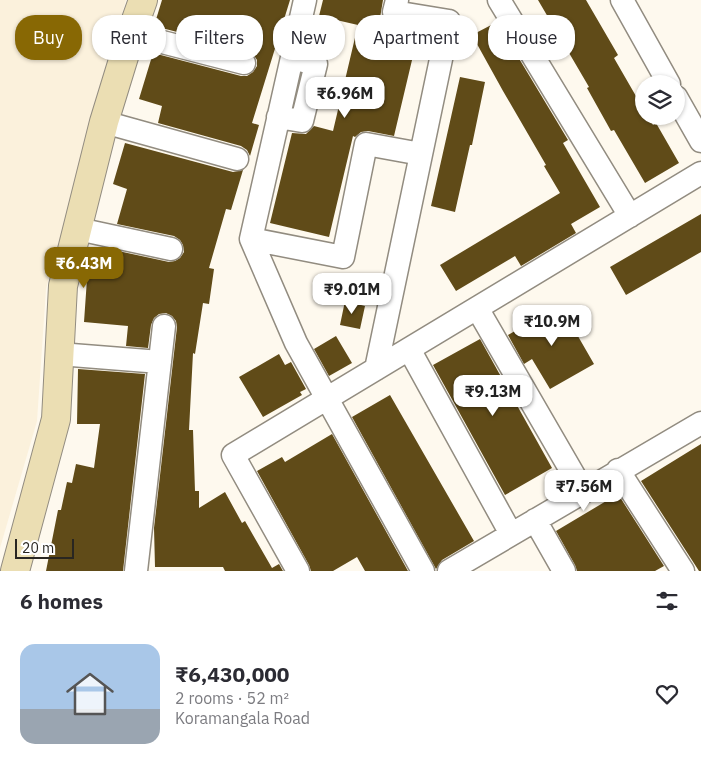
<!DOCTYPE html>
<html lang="en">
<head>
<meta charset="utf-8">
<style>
	:root { --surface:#fff; --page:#f2f2f3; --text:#2b2b33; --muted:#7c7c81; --accent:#886804 }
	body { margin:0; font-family:"IBM Plex Sans",sans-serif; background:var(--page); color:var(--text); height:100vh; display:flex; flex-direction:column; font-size:19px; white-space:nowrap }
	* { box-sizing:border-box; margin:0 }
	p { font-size:16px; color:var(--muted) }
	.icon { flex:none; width:28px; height:28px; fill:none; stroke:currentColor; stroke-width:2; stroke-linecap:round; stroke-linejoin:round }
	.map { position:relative; height:571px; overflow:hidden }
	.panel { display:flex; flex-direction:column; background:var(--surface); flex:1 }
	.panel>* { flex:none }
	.guide { position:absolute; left:15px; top:15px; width:671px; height:45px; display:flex; gap:10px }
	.controls { position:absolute; left:635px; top:75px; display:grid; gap:10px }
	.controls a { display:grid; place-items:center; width:50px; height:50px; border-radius:50%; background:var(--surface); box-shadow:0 1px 4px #0004; font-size:25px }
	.scale { position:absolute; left:15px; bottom:12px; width:59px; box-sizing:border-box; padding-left:5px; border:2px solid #292621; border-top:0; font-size:14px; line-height:18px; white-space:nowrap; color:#292621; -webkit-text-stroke:4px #fff; paint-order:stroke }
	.price { position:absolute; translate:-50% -42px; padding:0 11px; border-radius:10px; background:#fff; color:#222; font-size:16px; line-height:32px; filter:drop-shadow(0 1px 2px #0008) }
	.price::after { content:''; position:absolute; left:50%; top:30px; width:15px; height:11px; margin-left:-8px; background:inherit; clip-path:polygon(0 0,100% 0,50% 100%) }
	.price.current { background:var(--accent); color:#fff }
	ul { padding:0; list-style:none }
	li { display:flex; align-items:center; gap:15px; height:125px; padding:0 20px }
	li span { display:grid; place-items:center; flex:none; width:140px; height:100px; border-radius:15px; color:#555 }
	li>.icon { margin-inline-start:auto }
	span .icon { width:60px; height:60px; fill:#fffc; stroke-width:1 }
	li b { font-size:21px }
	h2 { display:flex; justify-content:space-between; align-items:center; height:60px; padding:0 20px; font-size:21px }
	.pill { padding:0 18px; border-radius:20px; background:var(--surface); box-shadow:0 1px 4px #0004; font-size:18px; line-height:45px }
	.pill.current { background:var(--accent); color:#fff }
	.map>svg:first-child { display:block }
	.built { fill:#fbf1dc }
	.building { fill:#604b18 }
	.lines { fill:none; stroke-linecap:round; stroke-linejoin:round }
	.street-casing { stroke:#928c80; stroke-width:25 }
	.secondary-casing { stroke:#928c80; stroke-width:30 }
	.street { stroke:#fff; stroke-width:22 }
	.secondary { stroke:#ebdeb3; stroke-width:28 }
</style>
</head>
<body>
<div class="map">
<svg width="701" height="571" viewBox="0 0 701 571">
	<rect width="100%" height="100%" fill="#fef9ee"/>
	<path class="built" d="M0,0H126L46,289L37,421L0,548Z"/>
	<path class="building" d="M162,0H290L252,123L259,125L250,156L247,150L241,146L158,123L162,106L139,99L153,53L241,76H247L253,72L257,66V60L253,54L247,50L154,26Z
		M323,0H383L378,30L417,39L394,136L368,131L361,132L355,137L353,136L329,237L270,223L292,133L306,134L314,126L333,131L358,25L319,16Z
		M538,0H586L618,55L614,58L644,110V116H648L653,125L656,123L679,163L645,183L614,130L611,131L587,88L589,87Z
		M497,22L568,140L563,143L600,207L571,224L576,233L521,266L515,256L456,291L440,265L560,193L544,166L546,165L503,91L472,35Z
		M460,77L485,82L472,145H470L455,212L431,206Z
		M125,143L233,172L243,170L231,210L226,209L209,268L214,269L209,304L203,303L195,354L193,353L189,430H193L195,491H199V508L225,492L242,523L245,521L272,568L279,564L283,571H225L223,567H155L154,528L177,327L176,321L172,316L166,313L159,314L154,318L151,325L148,348L126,346L128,326L84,322L87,279L94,249L108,253L109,249L169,262L175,261L180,258L184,252L183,245L180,240L174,236L117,224L127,189L113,184Z
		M701,214V252L626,295L610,267Z
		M345,301L365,306L360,329L340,325Z
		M560,305L594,364L550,389L532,359L524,364L508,335Z
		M336,336L352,363L329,376L314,349Z
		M480,339L552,468L505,495L433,365Z
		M279,354L285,365L291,362L306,389L300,392L302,395L263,417L239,377Z
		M78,369L145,374L123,571H46L58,510H61L67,482L72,483L76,464L94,468L100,424H77Z
		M390,395L474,541L442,560L436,569L352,417Z
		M332,434L408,571H365L357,557L333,571H311L309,565L257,471L282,457L285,462Z
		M701,444V571H699L641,481Z
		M618,494L664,566L655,571H577L575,565L556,531Z"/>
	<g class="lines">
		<g class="street-casing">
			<path id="street" d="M305,0L251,239L296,343L423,571
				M499,0L630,216
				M622,0L669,84
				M131,34L244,63
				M676,97L701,141
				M278,117L302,121L316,64L292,58
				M104,122L237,159
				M78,229L171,249
				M251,239L343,257L366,144L421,154
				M477,308L583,491
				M409,349L511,534
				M59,354L160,362
				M376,369L449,21L394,12L397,0
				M618,470L683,571
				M535,520L564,571
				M136,571L164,326
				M298,571L233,455L701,173
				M449,571L701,423"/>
		</g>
		<g class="secondary-casing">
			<path id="secondary" d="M15,571L56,419L63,286L104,122L131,34L143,0"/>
		</g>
		<use href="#street" class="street"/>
		<use href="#secondary" class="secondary"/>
	</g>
</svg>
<div class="controls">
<a><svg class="icon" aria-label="layers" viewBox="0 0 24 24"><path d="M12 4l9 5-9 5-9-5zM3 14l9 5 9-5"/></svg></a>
</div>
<div class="scale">20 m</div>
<b class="price" style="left:345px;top:119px">₹6.96M</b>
<b class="price current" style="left:84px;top:289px">₹6.43M</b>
<b class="price" style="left:352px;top:315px">₹9.01M</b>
<b class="price" style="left:552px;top:347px">₹10.9M</b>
<b class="price" style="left:493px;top:417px">₹9.13M</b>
<b class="price" style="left:584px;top:512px">₹7.56M</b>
<div class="guide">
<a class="pill current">Buy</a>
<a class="pill">Rent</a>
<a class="pill">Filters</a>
<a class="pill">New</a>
<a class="pill">Apartment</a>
<a class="pill">House</a>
</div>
</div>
<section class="panel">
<h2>6 homes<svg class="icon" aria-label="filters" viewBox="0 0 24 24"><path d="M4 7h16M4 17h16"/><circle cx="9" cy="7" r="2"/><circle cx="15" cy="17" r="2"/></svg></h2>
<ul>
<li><span style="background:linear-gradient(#a9c7e8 65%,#9aa5b1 0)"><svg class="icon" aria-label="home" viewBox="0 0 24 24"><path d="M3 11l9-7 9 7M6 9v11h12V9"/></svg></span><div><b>₹6,430,000</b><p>2 rooms · 52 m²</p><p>Koramangala Road</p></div><svg class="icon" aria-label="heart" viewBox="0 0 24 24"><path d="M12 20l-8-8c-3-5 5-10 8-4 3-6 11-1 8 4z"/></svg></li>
</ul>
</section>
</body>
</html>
